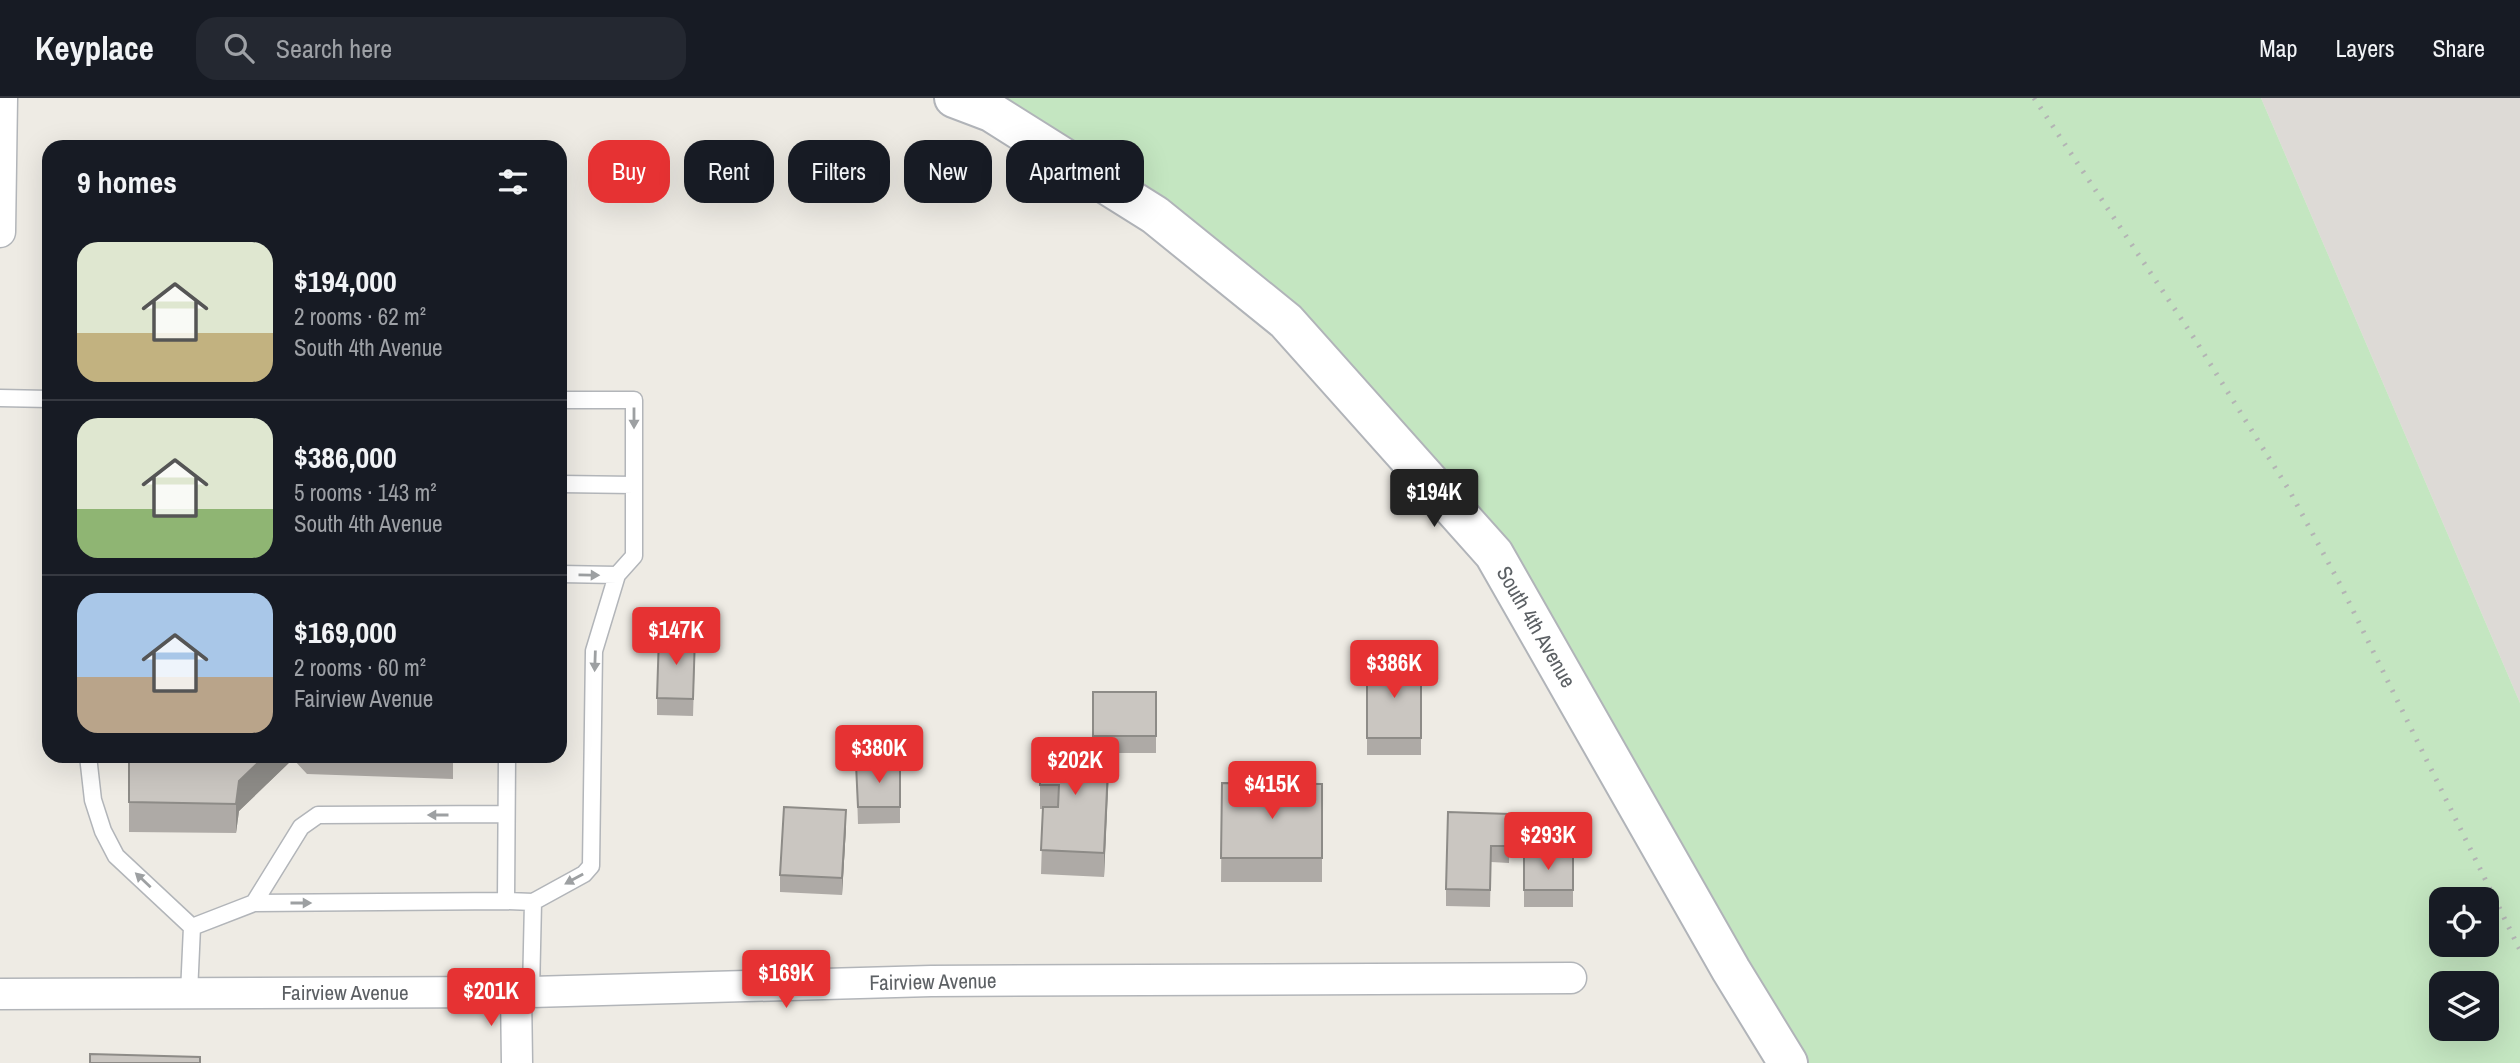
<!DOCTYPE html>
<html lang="en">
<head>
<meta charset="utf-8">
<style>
	:root { --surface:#171b24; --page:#242831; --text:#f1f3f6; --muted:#9ea1a6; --line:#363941; --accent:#e63233 }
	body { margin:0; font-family:"Archivo Narrow",sans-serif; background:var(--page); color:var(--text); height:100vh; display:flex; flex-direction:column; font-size:26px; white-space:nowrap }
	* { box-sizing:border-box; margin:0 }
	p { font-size:23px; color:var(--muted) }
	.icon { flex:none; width:38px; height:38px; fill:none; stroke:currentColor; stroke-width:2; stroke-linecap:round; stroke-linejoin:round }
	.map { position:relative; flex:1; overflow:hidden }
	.side { position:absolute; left:42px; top:42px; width:525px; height:623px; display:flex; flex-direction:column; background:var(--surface); border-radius:21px; box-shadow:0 7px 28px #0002 }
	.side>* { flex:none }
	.hud { position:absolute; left:588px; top:42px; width:665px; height:63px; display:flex; gap:14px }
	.tools { position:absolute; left:2429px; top:789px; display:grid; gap:14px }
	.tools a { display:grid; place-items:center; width:70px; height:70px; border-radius:14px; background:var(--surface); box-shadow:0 7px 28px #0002; font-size:35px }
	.price { position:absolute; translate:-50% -60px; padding:0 16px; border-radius:7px; background:var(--accent); color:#fff; font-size:23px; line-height:46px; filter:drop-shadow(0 2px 4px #0008) }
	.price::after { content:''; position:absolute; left:50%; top:42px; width:21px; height:16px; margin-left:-10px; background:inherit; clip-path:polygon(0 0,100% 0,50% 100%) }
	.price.current { background:#222; color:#fff }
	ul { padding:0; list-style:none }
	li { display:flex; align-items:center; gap:21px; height:175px; padding:0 35px }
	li+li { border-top:2px solid var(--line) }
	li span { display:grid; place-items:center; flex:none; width:196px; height:140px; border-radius:21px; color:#555 }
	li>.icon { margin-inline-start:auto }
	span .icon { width:84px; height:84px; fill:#fffc; stroke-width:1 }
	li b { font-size:30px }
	h2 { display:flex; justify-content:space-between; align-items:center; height:84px; padding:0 35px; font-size:30px }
	.tag { padding:0 24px; border-radius:21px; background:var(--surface); box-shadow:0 7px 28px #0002; font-size:24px; line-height:63px }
	.tag.current { background:var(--accent); color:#fff }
	header { display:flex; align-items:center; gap:42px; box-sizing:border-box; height:98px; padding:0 35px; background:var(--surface); border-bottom:2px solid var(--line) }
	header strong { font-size:33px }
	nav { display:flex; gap:38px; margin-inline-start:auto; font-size:24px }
	.search { width:490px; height:63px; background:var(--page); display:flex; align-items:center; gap:18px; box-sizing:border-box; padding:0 24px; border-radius:21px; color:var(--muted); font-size:26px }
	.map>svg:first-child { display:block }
	.industrial { fill:#dddad6 }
	.green { fill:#c4e6c1; fill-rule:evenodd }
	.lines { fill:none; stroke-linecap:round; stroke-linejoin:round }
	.lane-casing { stroke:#b2b5b9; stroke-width:19 }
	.street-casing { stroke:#b2b5b9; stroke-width:33 }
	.secondary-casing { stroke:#b1b4b9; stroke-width:42 }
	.lane { stroke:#fff; stroke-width:16 }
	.street { stroke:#fff; stroke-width:30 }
	.secondary { stroke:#fff; stroke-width:38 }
	.rail { stroke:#b3b4b4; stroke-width:5; stroke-dasharray:2 9; stroke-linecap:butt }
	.wall { fill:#aeaaa6 }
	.shaded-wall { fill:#8d8b87 }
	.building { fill:#cac6c1; stroke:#8d8b87; stroke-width:2 }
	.oneway { fill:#9da0a2 }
	.labels { text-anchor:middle; stroke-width:6; stroke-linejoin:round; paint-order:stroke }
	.street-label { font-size:21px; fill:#5c6064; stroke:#fff }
</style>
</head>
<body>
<header>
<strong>Keyplace</strong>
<div class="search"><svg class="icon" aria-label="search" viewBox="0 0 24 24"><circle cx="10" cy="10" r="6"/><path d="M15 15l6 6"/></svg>Search here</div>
<nav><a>Map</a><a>Layers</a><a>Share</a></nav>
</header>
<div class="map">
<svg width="2520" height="965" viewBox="0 0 2520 965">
	<rect width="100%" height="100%" fill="#eeebe4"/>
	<path class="industrial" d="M2261,0H2520V605Z"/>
	<path class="green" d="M954,0H2261L2520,605V965H1788L1494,456L1286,223ZM2441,802H2487V847H2441ZM2441,886H2487V931H2441Z"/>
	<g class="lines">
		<g class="lane-casing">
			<path id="lane" d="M0,300L49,301
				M560,386L634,387
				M560,476L617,477
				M88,658L93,702L103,733L116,758L192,829L189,895
				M507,658L506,803L533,804L584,776L591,768L594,553L617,477L634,458V302H560
				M506,803L254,805L301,729L318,717L506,716
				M192,829L254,805
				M531,894L533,804"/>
		</g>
		<g class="street-casing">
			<path id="street" d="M0,134L2,0
				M516,894L517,965
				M0,896L531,894L931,883L1571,880"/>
		</g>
		<g class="secondary-casing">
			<path id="secondary" d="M954,0L991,14L1155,117L1286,223L1494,456L1731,872L1788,965"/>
		</g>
		<use href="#lane" class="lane"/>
		<use href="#street" class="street"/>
		<use href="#secondary" class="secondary"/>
		<path class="rail" d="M2034,0L2194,240L2289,392L2341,488L2520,852"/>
	</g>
	<path class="wall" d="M695,555L693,618L657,617V600Z
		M1367,563L1421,564V657H1367Z
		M1093,594H1156V655H1109L1104,779L1041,776L1043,711H1040V687L1093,648Z
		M129,658H453V681L307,676L293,661L239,713L236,735L129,734Z
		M900,665V725L858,726L856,666Z
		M1222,685L1322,686V784H1221Z
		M1510,716L1509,765L1491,764L1490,809L1446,808V791Z
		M846,729L842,797L780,794V777Z
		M1524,755H1573V809H1524Z"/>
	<path class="shaded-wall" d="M1109,648V672L1104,779V755Z
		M265,658H293V661L239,713L236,735V706L239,683Z
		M846,712V729L842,797V780Z"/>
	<path class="building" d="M659,537L695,538L693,601L657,600Z
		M1367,563L1421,564V640H1367Z
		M1093,594H1156V638H1093Z
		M1042,645L1109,648L1104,755L1041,752L1043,709H1058L1059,687H1040Z
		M129,658H265L239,683L236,706L129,704Z
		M900,665V709H858L856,666Z
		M1222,685L1322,686V760H1221Z
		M784,709L846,712L842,780L780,777Z
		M1448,714L1510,716L1509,748H1491L1490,792L1446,791Z
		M1524,755H1573V792H1524Z
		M90,956L200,959V965H90Z"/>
	<defs><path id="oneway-solid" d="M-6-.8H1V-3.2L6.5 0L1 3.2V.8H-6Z" transform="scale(1.75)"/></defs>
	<g class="oneway">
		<use href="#oneway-solid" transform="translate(634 320) rotate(90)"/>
		<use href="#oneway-solid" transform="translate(589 477) rotate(1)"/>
		<use href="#oneway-solid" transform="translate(595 563) rotate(92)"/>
		<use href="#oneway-solid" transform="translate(438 717) rotate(180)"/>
		<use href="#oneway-solid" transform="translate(574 781) rotate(151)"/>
		<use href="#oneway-solid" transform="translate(143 782) rotate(-137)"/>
		<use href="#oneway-solid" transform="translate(301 805)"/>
	</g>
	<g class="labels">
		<g class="street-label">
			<text transform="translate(1536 529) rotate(60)" y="7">South 4th Avenue</text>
			<text transform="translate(933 884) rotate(-1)" y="7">Fairview Avenue</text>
			<text x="345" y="902">Fairview Avenue</text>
		</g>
	</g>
</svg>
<div class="tools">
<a><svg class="icon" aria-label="locate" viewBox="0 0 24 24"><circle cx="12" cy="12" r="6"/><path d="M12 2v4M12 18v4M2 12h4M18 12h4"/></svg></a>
<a><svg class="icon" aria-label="layers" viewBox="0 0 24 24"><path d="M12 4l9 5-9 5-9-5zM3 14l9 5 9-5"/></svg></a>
</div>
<b class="price current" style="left:1434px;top:431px">$194K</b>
<b class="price" style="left:676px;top:569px">$147K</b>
<b class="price" style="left:1394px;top:602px">$386K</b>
<b class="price" style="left:879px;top:687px">$380K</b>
<b class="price" style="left:1075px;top:699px">$202K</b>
<b class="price" style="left:1272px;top:723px">$415K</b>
<b class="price" style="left:1548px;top:774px">$293K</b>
<b class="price" style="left:786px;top:912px">$169K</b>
<b class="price" style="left:491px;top:930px">$201K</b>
<div class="hud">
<a class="tag current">Buy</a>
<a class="tag">Rent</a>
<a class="tag">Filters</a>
<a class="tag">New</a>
<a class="tag">Apartment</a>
</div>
<section class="side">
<h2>9 homes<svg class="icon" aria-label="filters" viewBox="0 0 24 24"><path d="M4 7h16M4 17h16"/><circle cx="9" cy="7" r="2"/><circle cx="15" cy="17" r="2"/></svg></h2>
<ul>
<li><span style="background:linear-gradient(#dfe7d0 65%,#c2b280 0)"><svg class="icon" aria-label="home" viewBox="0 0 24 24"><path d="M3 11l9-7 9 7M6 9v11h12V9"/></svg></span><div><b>$194,000</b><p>2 rooms · 62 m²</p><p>South 4th Avenue</p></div></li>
<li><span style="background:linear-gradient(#dfe7d0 65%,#8fb573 0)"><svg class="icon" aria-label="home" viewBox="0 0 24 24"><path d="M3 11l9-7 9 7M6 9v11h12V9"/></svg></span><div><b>$386,000</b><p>5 rooms · 143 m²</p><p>South 4th Avenue</p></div></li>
<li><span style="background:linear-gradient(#a9c7e8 60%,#b9a48a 0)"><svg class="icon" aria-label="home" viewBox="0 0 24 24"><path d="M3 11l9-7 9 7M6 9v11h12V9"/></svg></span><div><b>$169,000</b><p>2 rooms · 60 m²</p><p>Fairview Avenue</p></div></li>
</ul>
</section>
</div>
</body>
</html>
